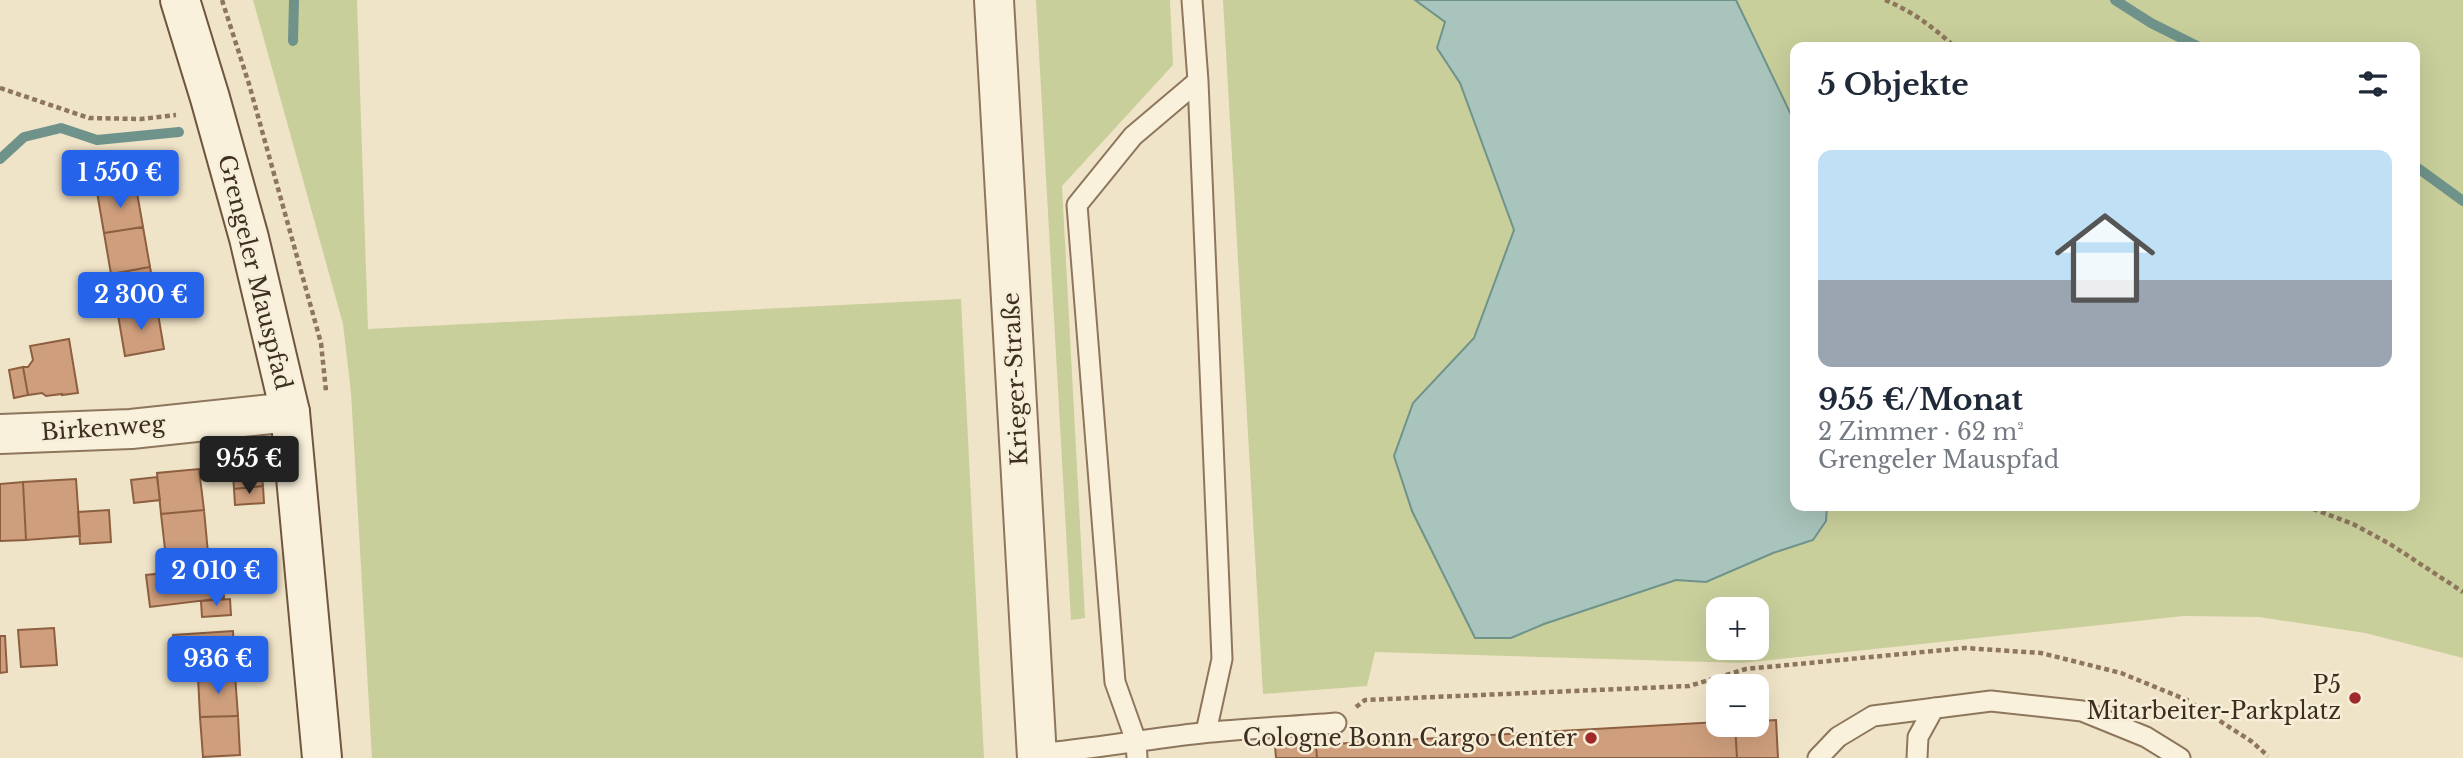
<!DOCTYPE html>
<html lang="de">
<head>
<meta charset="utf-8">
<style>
	:root { --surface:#fff; --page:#f6f6f7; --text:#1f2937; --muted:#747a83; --line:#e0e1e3; --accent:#2563eb }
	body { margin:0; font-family:"Libre Baskerville",serif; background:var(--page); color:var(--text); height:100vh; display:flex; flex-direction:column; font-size:26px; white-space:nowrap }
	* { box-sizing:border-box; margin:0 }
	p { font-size:23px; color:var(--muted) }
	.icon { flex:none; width:38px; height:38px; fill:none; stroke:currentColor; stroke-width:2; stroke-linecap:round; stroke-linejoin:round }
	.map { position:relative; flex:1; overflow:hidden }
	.panel { position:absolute; left:1790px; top:42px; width:630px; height:469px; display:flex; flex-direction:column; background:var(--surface); border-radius:14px; box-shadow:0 7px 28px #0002 }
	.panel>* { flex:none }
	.controls { position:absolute; left:1706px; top:597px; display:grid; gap:14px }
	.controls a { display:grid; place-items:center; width:63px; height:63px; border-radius:14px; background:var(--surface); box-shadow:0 7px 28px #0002; font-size:35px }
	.price { position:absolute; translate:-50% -60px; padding:0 16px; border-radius:7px; background:var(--accent); color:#fff; font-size:23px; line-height:46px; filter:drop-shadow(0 2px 4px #0008) }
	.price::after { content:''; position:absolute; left:50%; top:42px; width:21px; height:16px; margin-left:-10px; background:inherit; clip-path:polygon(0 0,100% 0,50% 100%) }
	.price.selected { background:#222; color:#fff }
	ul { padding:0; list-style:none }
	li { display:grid; align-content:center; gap:14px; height:371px; padding:0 28px }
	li+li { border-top:2px solid var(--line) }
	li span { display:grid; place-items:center; height:217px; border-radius:14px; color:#555 }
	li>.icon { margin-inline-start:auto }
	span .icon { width:126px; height:126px; fill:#fffc; stroke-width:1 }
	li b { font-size:30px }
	h2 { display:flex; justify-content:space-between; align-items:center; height:84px; padding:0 28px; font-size:30px }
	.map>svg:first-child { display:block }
	.green { fill:#c9cf9b; fill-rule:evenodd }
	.water { fill:#a9c4bc; stroke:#6f938a; stroke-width:2 }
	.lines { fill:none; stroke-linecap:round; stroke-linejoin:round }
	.stream { stroke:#6f938a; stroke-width:10 }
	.building { fill:#cf9f7d; stroke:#8d5f41; stroke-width:2 }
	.lane-casing { stroke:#8d765c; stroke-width:23 }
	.street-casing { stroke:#8d765c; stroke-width:42 }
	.secondary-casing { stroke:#6f573f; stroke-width:42 }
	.path { stroke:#8d765c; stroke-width:4.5; stroke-dasharray:5 3.5; stroke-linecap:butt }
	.lane { stroke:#faf1dc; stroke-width:19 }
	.street { stroke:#faf1dc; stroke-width:38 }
	.secondary { stroke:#faf1dc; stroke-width:38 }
	.poi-dot { fill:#9e2a2b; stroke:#f7eed8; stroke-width:2.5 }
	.labels { text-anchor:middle; stroke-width:5; stroke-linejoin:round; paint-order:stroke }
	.street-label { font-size:23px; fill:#3d2e20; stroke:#f7eed8 }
	.poi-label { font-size:23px; fill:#3d2e20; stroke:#f7eed8; text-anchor:end }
</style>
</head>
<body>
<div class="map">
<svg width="2463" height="758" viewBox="0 0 2463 758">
	<rect width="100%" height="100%" fill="#f0e4c8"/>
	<path class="green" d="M253,0H357L368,329L961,299L984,758H372L351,393L343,324Z
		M1036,0H1170L1173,65L1062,186L1085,618L1071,620Z
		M1223,0H1415L1446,22L1437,48L1460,82L1514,230L1474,338L1413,403L1394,456L1412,511L1450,590L1511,638L1544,624L1676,580L1706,582L1773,553L1813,540L1826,521L1827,506H2415V47H1796L1795,123L1736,0H2463V658L2365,633L2259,617L2184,616L1742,663L1375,652L1367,686L1263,694ZM1718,609H1757V648H1718Z"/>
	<path class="water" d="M1415,0H1736L1795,123L1796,506H1827L1826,521L1813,540L1773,553L1706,582L1676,580L1544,624L1511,638H1475L1412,511L1394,456L1413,403L1474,338L1514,230L1460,83L1437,48L1445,22Z"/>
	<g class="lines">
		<path class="stream" d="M2115,0L2151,23L2199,47
			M293,41L294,0
			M0,159L24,137L61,128L97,140L179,132
			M2415,166L2463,201"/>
	</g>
	<path class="building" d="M136,187L143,227L104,233L97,192Z
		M143,227L150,267L111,274L104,233Z
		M150,267L157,308L118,315L111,274Z
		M157,308L164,349L125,356L118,315Z
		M69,339L78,393L62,395V394L46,396L42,393L28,395L23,367H28L33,360L30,346Z
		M23,367L28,395L14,398L9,370Z
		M199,469L204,510L161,514L157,473Z
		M261,470L263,486L234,489L233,473Z
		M157,477L160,500L134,503L131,480Z
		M76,479L80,536L26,540L23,482Z
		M23,482L26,540L0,541V484Z
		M263,486L264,503L235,505L234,489Z
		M109,510L111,542L80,544L78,512Z
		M204,510L208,553L166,558L161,514Z
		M221,567L224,598L150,607L146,575Z
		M230,599L231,615L202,617L201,601Z
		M54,628L57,665L21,667L18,630Z
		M233,631L235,675L176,679L173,635Z
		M0,636H5L7,672L0,673Z
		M235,675L238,716L200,717L198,677Z
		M238,716L240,755L203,757L200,717Z
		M1776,720L1778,758H1737L1735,724H1757V721Z
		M1718,722V724H1735L1737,758H1317L1316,745Z
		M1275,745H1316L1317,758H1276Z"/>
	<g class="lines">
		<g class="lane-casing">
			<path id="lane" d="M1192,0L1198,81L1222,659L1206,732
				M1036,754C1092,749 1146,739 1202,733C1246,728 1291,727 1336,723
				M1137,758L1136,741L1115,682L1077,205L1133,136L1198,81
				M1818,758L1838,737L1873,716L1991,701L2082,711L2146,737L2180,758
				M1917,758L1918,737L1934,708"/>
		</g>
		<g class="street-casing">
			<path id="street" d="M994,0L1037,758
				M0,434L131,429L290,412"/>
		</g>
		<g class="secondary-casing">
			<path id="secondary" d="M180,0L210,98L249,238L290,412L322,758"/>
		</g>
		<path class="path" d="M222,0L249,84L321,343L326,391
			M1885,0C1912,11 1934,28 1955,47
			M0,88L89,118L141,119L176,115
			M2305,506L2353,524L2390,544L2463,592
			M1356,707L1365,700L1689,686L1746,669L1965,648L2041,653L2121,673L2187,700L2251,741L2268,756"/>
		<use href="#lane" class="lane"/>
		<use href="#street" class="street"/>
		<use href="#secondary" class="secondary"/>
	</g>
	<g class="poi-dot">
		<circle cx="2355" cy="698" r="7"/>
		<circle cx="1591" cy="738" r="7"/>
	</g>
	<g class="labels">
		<g class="street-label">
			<text transform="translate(255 272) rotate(76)" y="8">Grengeler Mauspfad</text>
			<text transform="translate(1015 379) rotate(-93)" y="8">Krieger-Straße</text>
			<text transform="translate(103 428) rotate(-4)" y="8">Birkenweg</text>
		</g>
		<g class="poi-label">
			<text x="2341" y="693">P5<tspan x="2341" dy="26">Mitarbeiter-Parkplatz</tspan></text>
			<text x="1577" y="746">Cologne Bonn Cargo Center</text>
		</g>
	</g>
</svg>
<div class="controls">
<a>+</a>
<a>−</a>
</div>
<b class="price" style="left:120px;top:210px">1 550 €</b>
<b class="price" style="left:141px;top:332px">2 300 €</b>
<b class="price selected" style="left:249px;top:496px">955 €</b>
<b class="price" style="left:216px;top:608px">2 010 €</b>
<b class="price" style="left:218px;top:696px">936 €</b>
<section class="panel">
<h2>5 Objekte<svg class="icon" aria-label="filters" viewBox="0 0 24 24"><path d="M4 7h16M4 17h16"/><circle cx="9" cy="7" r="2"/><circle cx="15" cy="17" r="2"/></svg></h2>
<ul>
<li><span style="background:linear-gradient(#bfe0f5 60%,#9aa5b1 0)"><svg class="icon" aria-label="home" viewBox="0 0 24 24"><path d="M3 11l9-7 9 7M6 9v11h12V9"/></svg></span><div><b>955 €/Monat</b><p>2 Zimmer · 62 m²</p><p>Grengeler Mauspfad</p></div></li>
</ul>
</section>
</div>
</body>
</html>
